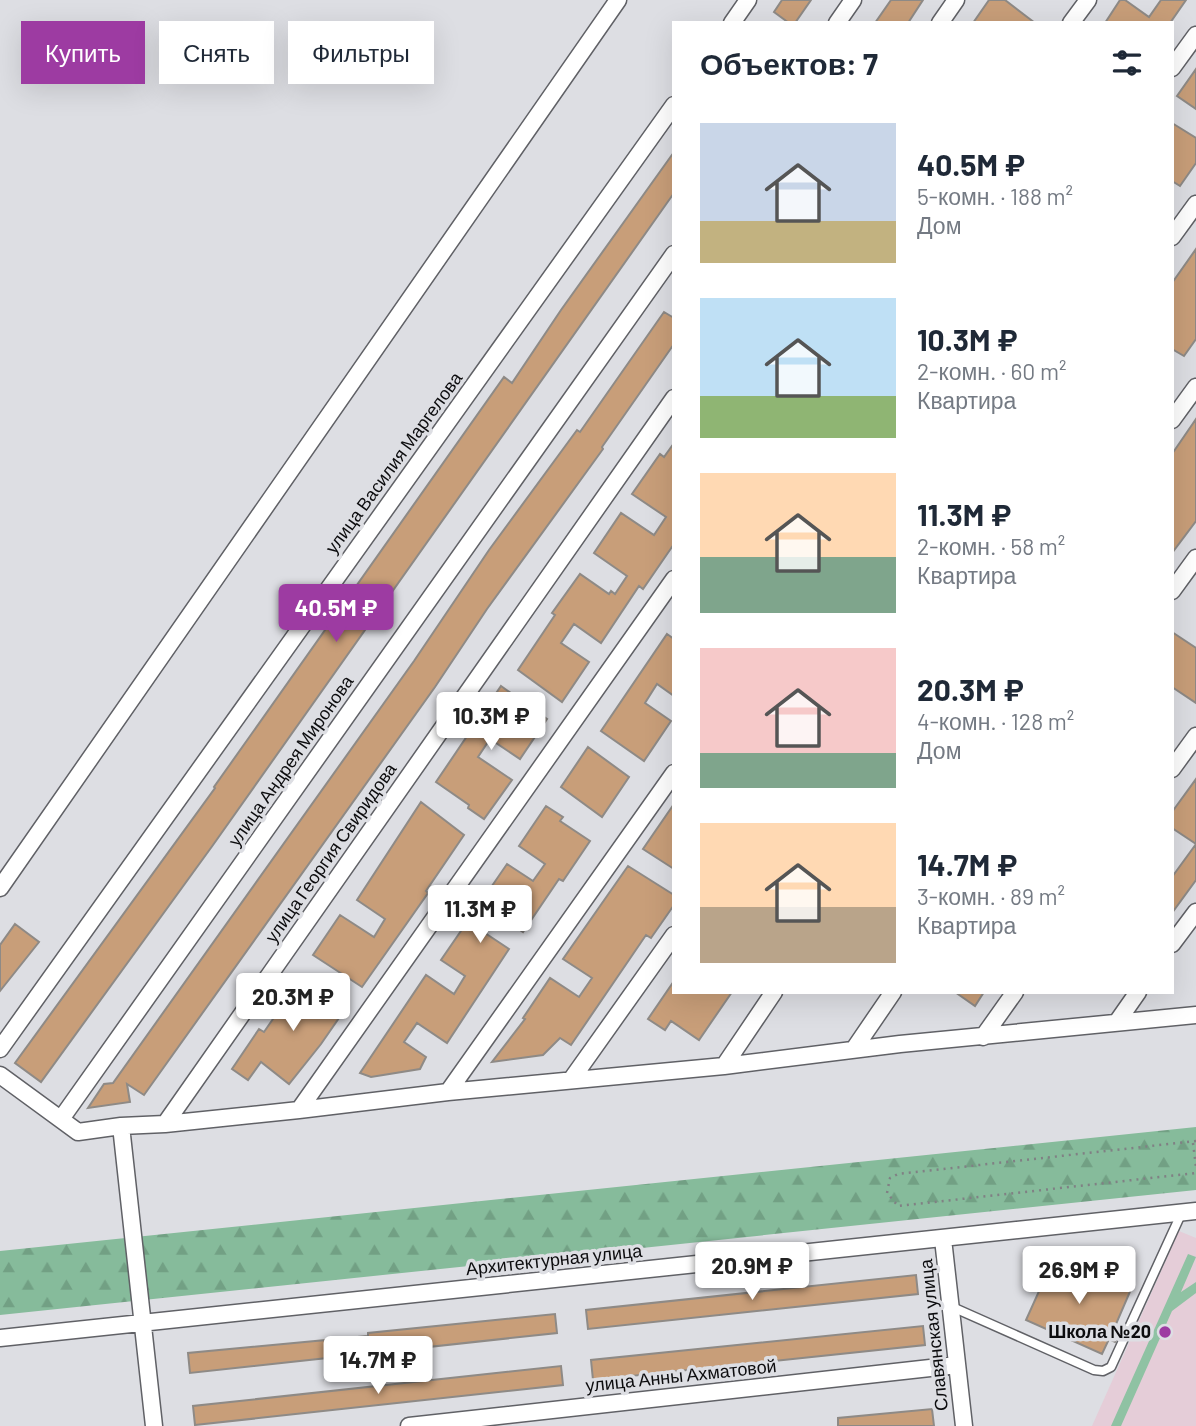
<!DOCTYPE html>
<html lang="ru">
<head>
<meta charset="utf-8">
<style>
	:root { --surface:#fff; --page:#f2f2f3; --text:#1f2937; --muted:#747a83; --accent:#9d3ba2 }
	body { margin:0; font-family:Barlow,sans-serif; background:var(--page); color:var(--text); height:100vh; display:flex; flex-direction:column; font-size:26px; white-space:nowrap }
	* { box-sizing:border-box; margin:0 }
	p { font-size:23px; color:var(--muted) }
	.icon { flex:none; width:38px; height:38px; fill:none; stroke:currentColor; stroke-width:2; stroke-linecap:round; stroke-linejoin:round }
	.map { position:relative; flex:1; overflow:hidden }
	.sheet { position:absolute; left:672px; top:21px; width:502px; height:973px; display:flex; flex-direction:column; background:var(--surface); border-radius:0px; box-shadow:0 7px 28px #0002 }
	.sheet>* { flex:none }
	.guide { position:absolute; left:21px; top:21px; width:546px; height:63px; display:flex; gap:14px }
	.price { position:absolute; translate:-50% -60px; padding:0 16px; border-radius:7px; background:#fff; color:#222; font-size:23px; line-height:46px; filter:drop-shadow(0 2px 4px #0008) }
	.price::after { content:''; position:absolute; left:50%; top:42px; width:21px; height:16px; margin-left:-10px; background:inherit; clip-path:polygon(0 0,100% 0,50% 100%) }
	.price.on { background:var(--accent); color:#fff }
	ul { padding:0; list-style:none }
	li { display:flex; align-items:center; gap:21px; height:175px; padding:0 28px }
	li span { display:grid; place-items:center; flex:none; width:196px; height:140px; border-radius:0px; color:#555 }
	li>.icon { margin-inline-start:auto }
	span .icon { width:84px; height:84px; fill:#fffc; stroke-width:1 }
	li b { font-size:30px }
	h2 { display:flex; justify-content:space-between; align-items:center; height:84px; padding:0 28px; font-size:30px }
	.tag { padding:0 24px; border-radius:0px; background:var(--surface); box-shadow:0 7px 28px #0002; font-size:24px; line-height:63px }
	.tag.on { background:var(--accent); color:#fff }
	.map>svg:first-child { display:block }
	.education { fill:#e5cdd8 }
	.forest { fill:url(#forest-firs) }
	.pitch { fill:#8fc2a3 }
	.building { fill:#c89e79; stroke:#8e8a86; stroke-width:2 }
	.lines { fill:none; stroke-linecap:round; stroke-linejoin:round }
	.lane-casing { stroke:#606166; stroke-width:11 }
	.street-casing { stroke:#606166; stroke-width:19 }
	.path { stroke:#808084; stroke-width:2.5; stroke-dasharray:2 5; stroke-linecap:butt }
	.lane { stroke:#fff; stroke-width:8 }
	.street { stroke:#fff; stroke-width:16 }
	.poi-dot { fill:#9d3ba2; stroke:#dddee3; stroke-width:2.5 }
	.labels { text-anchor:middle; stroke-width:7; stroke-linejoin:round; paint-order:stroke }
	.street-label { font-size:18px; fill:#0c0c0e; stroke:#dddee3 }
	.poi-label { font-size:18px; font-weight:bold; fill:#0c0c0e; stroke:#dddee3; text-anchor:end }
</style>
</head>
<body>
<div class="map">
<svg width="1196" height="1426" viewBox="0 0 1196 1426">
	<defs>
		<pattern id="forest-firs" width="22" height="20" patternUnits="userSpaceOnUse" patternTransform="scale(1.75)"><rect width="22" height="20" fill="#86bb9b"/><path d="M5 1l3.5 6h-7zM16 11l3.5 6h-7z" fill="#72a084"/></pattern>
	</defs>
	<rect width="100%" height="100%" fill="#dddee3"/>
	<path class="education" d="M1179,1231L1196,1238V1426H1092Z"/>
	<path class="forest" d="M1196,1127V1190L0,1315V1251Z"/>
	<path class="pitch" d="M1188,1254L1196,1257L1181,1292L1196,1282V1293L1172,1311L1121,1426H1111Z"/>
	<path class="building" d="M782,0H811L795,23H789L774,12Z
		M891,0H923L908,23H875Z
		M989,0H1005L1035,23H973Z
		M1120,0H1125L1149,17L1161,0H1186L1170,23H1105Z
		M1196,69V109L1177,96Z
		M1172,123L1196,138V163L1180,186L1172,181Z
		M674,152V193L213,845L41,1082L15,1063L215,788L214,787L504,377L512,383L561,310Z
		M1196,249V339L1184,356L1172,349V283Z
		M664,312L674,318V344L602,447L603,449L487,609L435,687L144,1095L127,1084L130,1102L88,1108L104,1084L113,1083L414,661L489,550L577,430L580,432Z
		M1196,419V521L1172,553V454Z
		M674,443V544L643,589L639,586L601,643L574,624L561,643L589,662L562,702L518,670L555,615L552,613L580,574L609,594L611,591L615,594L627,576L594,553L621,513L654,535L666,517L632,494L660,454L664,457Z
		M1172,632L1196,648V703L1172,687Z
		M667,634L674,639V696L657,684L645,703L671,721L644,761L601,731Z
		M501,686L547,719L520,759L490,739L478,757L512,780L484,819L468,808L469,805L436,782Z
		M588,747L629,777L602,817L561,787Z
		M1196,779V880L1172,913V877L1196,844L1172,828V812Z
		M421,802L464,835L426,891L428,893L362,987L313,955L340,915L374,937L385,919L357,900Z
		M674,804V869L643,849Z
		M546,806L563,817L560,821L590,841L563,881L559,879L523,932L497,914L485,933L509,949L447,1043L417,1023L404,1042L426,1057L420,1069L371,1077L360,1073L426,975L454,994L465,976L441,960L507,864L533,881L545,864L519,846Z
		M628,866L674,895V905L651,938L646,935L571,1045L560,1038L543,1055L492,1062L525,1019L523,1018L550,978L579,997L592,978L563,959Z
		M15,924L39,942L0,991V945Z
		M302,977L329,996L331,993L348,1005L321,1044L289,1084L261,1062L248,1080L232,1069L259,1029L264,1032Z
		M674,981V992H732L699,1040L671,1021L665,1030L648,1019Z
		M955,992H984L975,1006Z
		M1054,1258L1116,1285L1118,1281L1132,1287L1116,1324L1122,1327L1115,1342L1109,1339L1102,1354L1026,1320Z
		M916,1275L918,1294L588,1329L586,1310Z
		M555,1314L557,1333L190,1373L188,1353L368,1336V1333Z
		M923,1326L925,1345L593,1380L591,1360Z
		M561,1366L563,1385L195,1425L193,1406Z
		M932,1409L934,1426H838V1418Z"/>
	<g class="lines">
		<g class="lane-casing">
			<path id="lane" d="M950,1306L1094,1370L1103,1371L1111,1367L1182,1212"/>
		</g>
		<g class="street-casing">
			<path id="street" d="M732,23L748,0
				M837,23L853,0
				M940,23L956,0
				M1071,23L1088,0
				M1172,68L1196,35
				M1172,237L1196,204
				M1172,420L1196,387
				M1172,591L1196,558
				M1172,769L1196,736
				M0,888L618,0
				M1172,944L1196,912
				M1117,1022L1138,992
				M983,1037L1015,992
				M0,1049L674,105
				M854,1049L893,992
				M724,1066L774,992
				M0,1075L78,1132L121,1126L165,1124L299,1110L448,1092L724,1066L900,1044L1196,1015
				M571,1080L674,935
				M448,1092L674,773
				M299,1110L674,579
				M61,1119L674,254
				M165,1124L674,398
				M121,1126L154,1426
				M943,1239L964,1426
				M0,1338L1196,1211
				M409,1426L957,1365"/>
		</g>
		<path class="path" d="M1196,1141L898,1174L890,1178L887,1193L898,1206L1196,1173
			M1193,1143L1196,1167"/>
		<use href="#lane" class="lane"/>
		<use href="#street" class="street"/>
	</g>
	<circle class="poi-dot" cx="1165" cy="1332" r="7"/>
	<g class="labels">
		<g class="street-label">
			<text transform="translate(394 463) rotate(-54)" y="6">улица Василия Маргелова</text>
			<text transform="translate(291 761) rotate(-55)" y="6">улица Андрея Миронова</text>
			<text transform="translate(331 853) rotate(-55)" y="6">улица Георгия Свиридова</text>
			<text transform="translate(554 1260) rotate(-6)" y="6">Архитектурная улица</text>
			<text transform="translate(934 1335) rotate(-96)" y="6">Славянская улица</text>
			<text transform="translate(681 1376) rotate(-6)" y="6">улица Анны Ахматовой</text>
		</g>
		<g class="poi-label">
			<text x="1151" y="1338">Школа №20</text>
		</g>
	</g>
</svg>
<b class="price on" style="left:336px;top:644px">40.5M ₽</b>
<b class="price" style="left:491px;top:752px">10.3M ₽</b>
<b class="price" style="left:480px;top:945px">11.3M ₽</b>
<b class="price" style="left:293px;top:1033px">20.3M ₽</b>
<b class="price" style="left:752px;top:1302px">20.9M ₽</b>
<b class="price" style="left:1079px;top:1306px">26.9M ₽</b>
<b class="price" style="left:378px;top:1396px">14.7M ₽</b>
<div class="guide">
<a class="tag on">Купить</a>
<a class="tag">Снять</a>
<a class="tag">Фильтры</a>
</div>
<section class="sheet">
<h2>Объектов: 7<svg class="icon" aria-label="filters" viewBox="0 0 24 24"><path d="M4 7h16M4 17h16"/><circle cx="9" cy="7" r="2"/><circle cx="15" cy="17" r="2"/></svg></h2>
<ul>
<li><span style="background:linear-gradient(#c9d6e8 70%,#c2b280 0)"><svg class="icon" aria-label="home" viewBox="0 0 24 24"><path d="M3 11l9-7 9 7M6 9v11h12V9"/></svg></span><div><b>40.5M ₽</b><p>5-комн. · 188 m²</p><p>Дом</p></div></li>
<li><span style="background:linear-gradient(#bfe0f5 70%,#8fb573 0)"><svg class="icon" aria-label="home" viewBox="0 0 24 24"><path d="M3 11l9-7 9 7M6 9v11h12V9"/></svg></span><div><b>10.3M ₽</b><p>2-комн. · 60 m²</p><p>Квартира</p></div></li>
<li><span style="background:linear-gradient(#ffd9b3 60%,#7fa58c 0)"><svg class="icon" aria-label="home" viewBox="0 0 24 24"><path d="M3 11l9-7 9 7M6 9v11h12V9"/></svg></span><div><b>11.3M ₽</b><p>2-комн. · 58 m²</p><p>Квартира</p></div></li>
<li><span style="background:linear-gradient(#f6c9c9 75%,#7fa58c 0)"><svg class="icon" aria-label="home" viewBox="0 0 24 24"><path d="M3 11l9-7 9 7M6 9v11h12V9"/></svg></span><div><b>20.3M ₽</b><p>4-комн. · 128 m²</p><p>Дом</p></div></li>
<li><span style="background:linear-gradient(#ffd9b3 60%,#b9a48a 0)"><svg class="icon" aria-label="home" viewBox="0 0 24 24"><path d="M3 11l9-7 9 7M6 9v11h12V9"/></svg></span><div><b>14.7M ₽</b><p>3-комн. · 89 m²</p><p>Квартира</p></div></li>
</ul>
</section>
</div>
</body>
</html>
